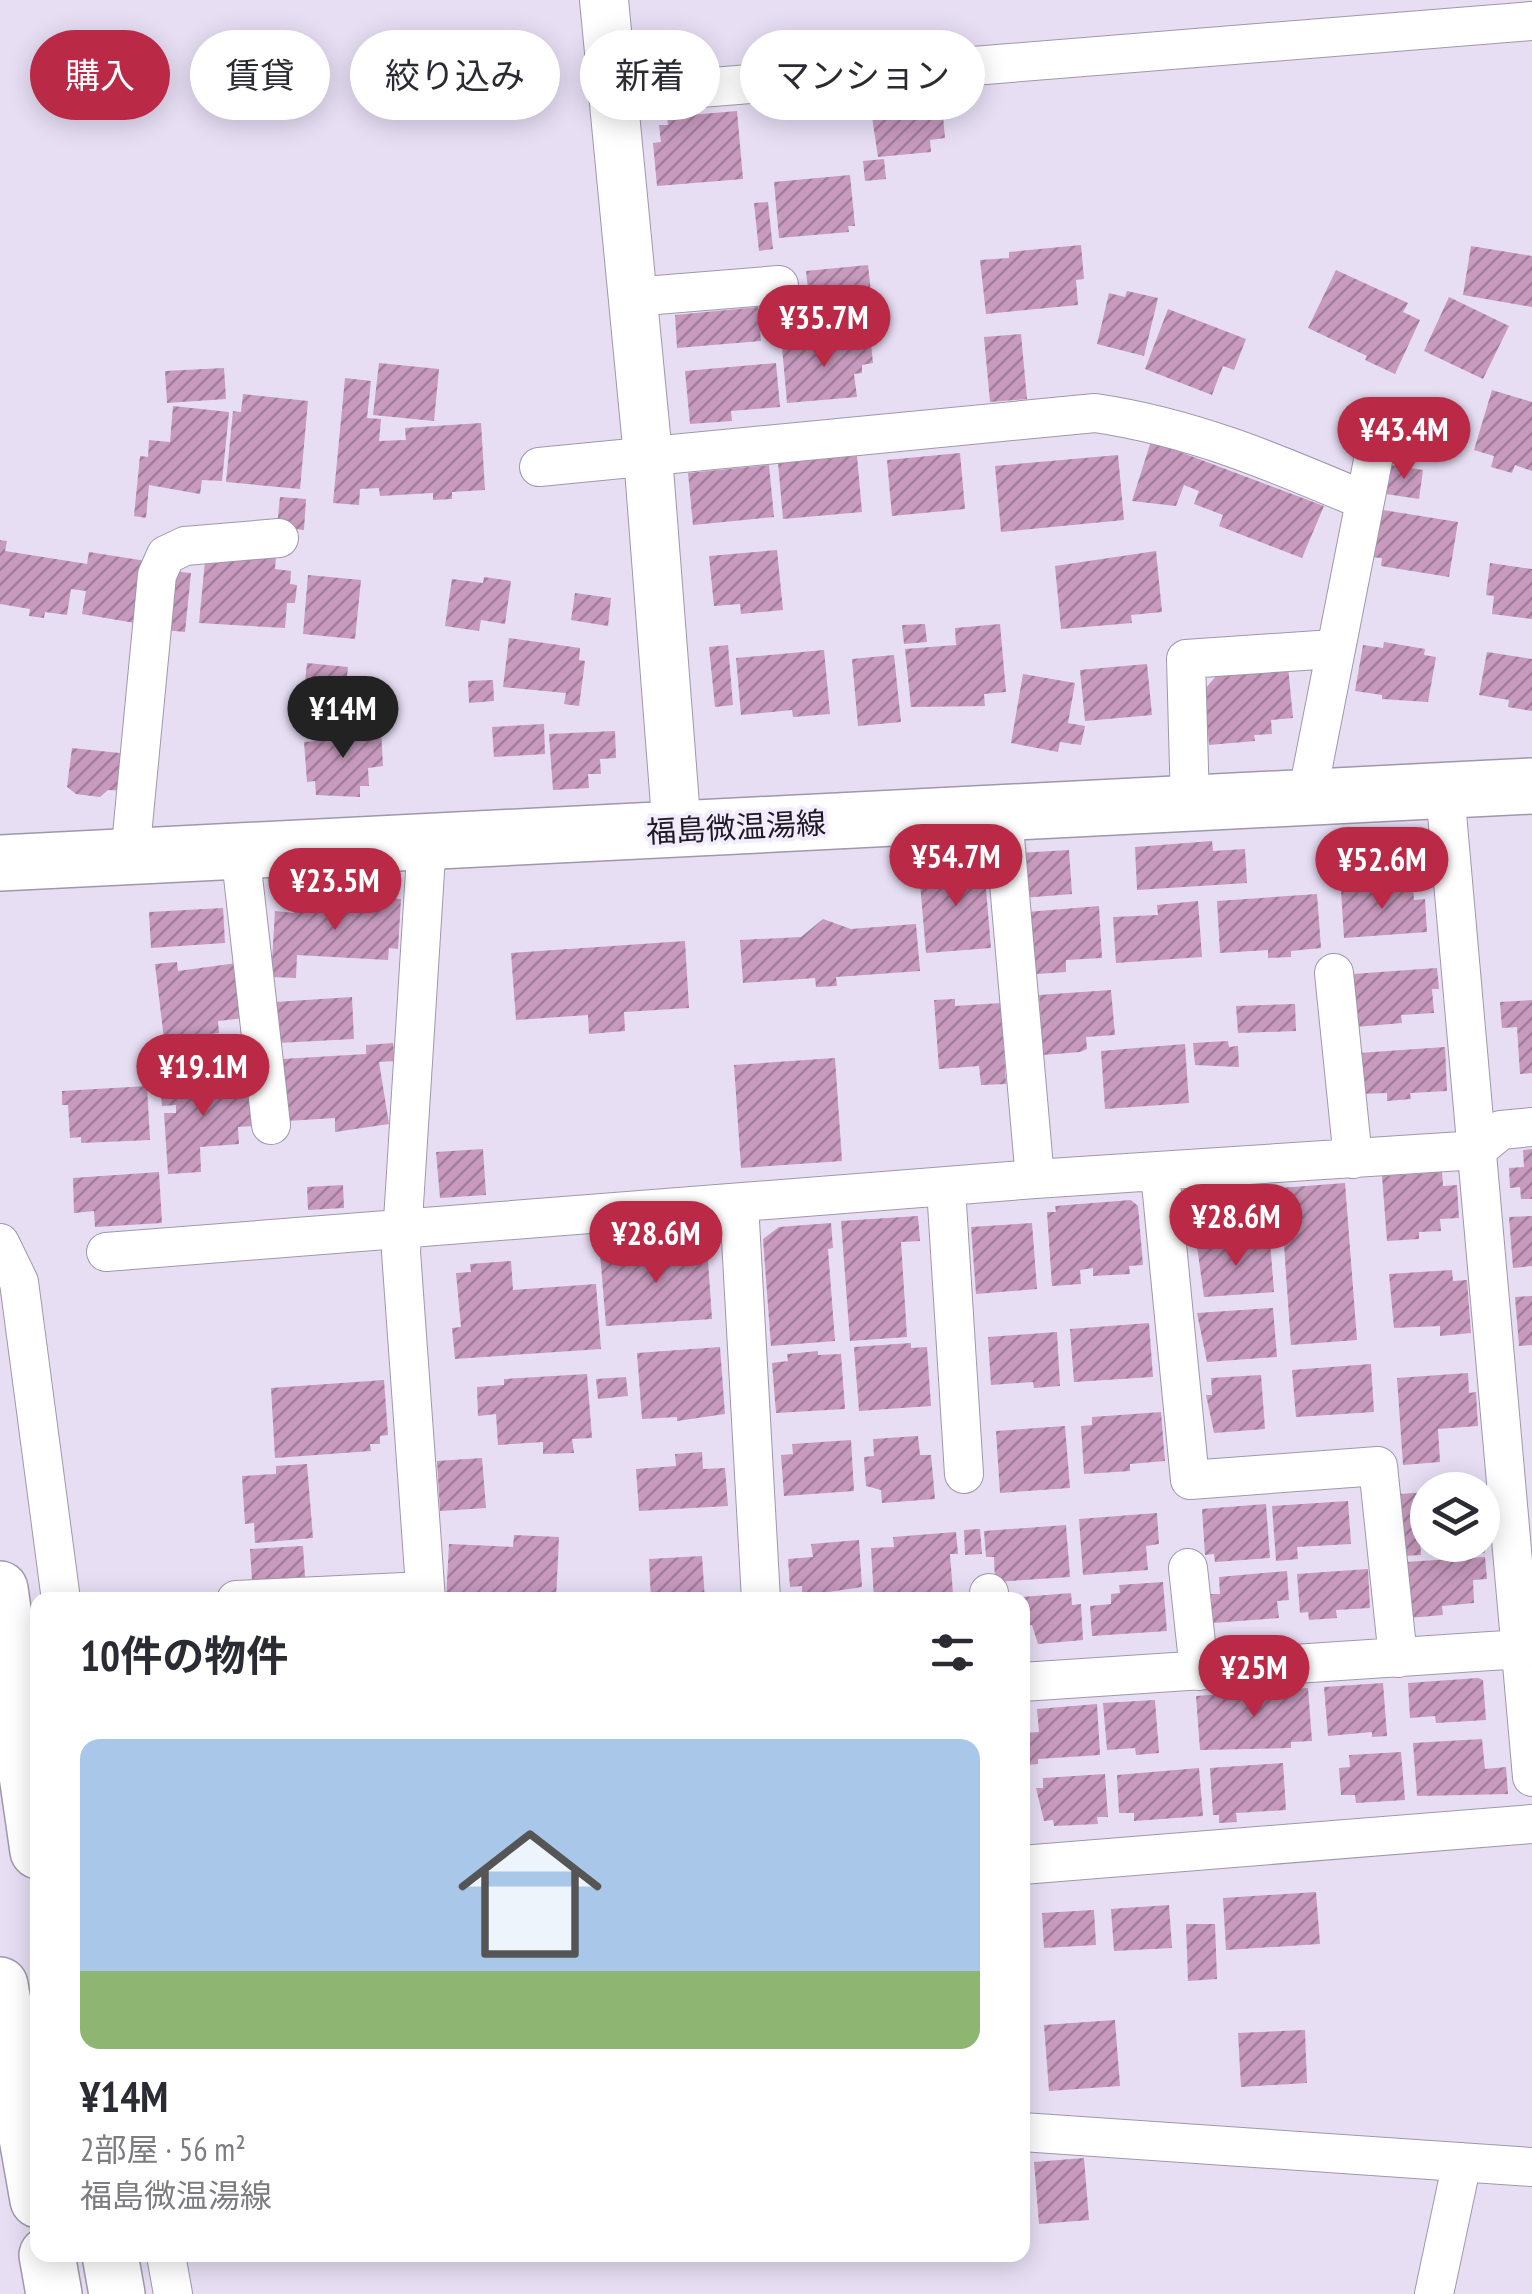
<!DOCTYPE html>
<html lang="ja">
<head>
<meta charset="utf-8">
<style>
	:root { --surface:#fff; --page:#f2f2f3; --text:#2b2b33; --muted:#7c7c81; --line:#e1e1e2; --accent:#ba2946 }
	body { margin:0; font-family:"PT Sans Narrow","Noto Sans JP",sans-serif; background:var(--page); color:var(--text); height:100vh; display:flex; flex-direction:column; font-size:38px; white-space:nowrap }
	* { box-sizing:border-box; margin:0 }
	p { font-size:32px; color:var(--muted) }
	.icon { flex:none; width:55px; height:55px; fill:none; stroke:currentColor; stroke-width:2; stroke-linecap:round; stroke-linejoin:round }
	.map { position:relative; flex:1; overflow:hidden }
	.side { position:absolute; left:30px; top:1592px; width:1000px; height:670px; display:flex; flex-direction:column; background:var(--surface); border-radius:20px; box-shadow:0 5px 25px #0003 }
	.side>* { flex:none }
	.guide { position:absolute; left:30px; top:30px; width:1000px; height:90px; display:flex; gap:20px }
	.controls { position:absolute; left:1410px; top:1472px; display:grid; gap:20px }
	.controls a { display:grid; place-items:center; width:90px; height:90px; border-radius:50%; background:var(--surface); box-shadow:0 5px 25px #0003; font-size:50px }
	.price { position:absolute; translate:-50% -85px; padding:0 22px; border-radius:35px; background:var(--accent); color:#fff; font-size:32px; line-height:65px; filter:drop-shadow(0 2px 5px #0008) }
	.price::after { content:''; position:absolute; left:50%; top:60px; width:30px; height:22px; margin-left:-15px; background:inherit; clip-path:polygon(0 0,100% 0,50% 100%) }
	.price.selected { background:#222; color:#fff }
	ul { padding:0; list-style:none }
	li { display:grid; align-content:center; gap:20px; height:530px; padding:0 50px }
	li+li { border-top:2px solid var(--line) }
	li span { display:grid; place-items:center; height:310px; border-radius:20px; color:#555 }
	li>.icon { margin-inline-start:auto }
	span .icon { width:180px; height:180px; fill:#fffc; stroke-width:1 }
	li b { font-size:42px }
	h2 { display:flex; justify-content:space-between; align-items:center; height:120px; padding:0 50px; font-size:42px }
	.pill { padding:0 35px; border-radius:45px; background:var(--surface); box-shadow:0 5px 25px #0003; font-size:35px; line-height:90px }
	.pill.selected { background:var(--accent); color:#fff }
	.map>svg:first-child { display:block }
	.building { fill:url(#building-hatch) }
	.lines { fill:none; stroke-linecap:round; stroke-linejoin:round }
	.minor-casing { stroke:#9f97ab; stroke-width:40 }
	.tertiary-casing { stroke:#9f97ab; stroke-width:50 }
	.secondary-casing { stroke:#9f97ab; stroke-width:58 }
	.trunk-casing { stroke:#9f97ab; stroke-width:58 }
	.minor { stroke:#fff; stroke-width:38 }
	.tertiary { stroke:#fff; stroke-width:48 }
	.secondary { stroke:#fff; stroke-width:55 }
	.trunk { stroke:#fff; stroke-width:55 }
	.labels { text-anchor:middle; stroke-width:8; stroke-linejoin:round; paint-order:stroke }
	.street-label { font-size:30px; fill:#1d1a22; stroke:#f3ecfe }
</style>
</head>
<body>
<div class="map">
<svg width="1532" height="2294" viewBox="0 0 1532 2294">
	<defs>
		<pattern id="building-hatch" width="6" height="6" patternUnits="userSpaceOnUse" patternTransform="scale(2.5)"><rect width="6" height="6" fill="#c79abe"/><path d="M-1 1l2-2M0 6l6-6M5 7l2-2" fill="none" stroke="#a17d9a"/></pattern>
	</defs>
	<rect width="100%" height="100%" fill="#e7def4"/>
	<path class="building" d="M940,83L945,138L930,140L931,152L878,157L868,90Z
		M737,111L743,179L657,186L653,143L661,142L659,125H668L667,117Z
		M884,159L886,179L865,181L863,161Z
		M850,175L855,226H848L849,232L779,238L774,182Z
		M768,202L773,249L759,251L754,203Z
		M1081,245L1084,279L1076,280L1078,305L986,314L980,260L1009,258V252Z
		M1471,246L1532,256V307L1463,295Z
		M868,265L873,311L811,317L806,271Z
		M1336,270L1408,303L1403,312L1420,320L1395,374L1365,360L1367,356L1308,328Z
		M1127,291L1158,298L1144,356L1097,344L1109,293L1125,297Z
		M1449,297L1509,326L1483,379L1424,351Z
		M758,307L761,341L677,348L675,315Z
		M1168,309L1246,339L1234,370L1223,366L1212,395L1145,369Z
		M1021,334L1027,399L990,402L984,337Z
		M858,340L859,345L871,344L873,363L862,365V373L854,374L857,397L787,403L782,347Z
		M379,363L439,369L434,421L373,415Z
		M776,363L780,407L731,411L732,421L690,424L685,371Z
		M224,368L226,399L167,403L165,371Z
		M345,378L371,381L367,418L381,419L379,441L406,440L405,428L481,423L485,490L452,492V499L433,500V493L380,496L379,488L360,489L359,505L333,503Z
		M1492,390L1532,402V471L1515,465L1512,473L1491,467L1494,456L1474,450Z
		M243,394L308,401L300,489L226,482L233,411L241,412Z
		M173,406L229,412L222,481L202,480L200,494L149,485L146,518L134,516L140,456L148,457L149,440L170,442Z
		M1151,441L1324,506L1302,558L1219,526L1223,515L1194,504L1199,491L1184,485L1176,506L1132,501Z
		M960,453L965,509L892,516L887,460Z
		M1118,455L1124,520L1001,532L995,466Z
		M857,456L862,512L783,519L778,463Z
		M769,465L774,517L693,525L688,473Z
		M1390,465L1423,470L1419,499L1386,494Z
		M280,497L306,499L304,530L277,527Z
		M1377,509L1458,522L1449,577L1381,566L1382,558L1369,557Z
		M0,540L7,541L5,551L87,564L89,552L146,561L135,623L82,614L86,591L71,589L67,615L45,612L44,618L29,616L30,609L0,604Z
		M777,550L783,610L741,614L740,604L714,606L709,556Z
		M1156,551L1162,612L1131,615L1132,623L1061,629L1055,566Z
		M276,556L275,569L291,571L290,584L297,585L295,603H287L285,628L199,623L205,561Z
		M1490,563L1532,569V619L1492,614L1494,596L1486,595Z
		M171,571L191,573L185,632L165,630Z
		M308,575L361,580L355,639L303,634Z
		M484,577L511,581L505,624L481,620L479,631L445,626L452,579L483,583Z
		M575,593L611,598L608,626L571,620Z
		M925,624L927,642L904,644L902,625Z
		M1000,624L1006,692L984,694L985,706L911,707L905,649L956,645L955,628Z
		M509,638L580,648L579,660L585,661L579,706L564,704L566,693L503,687Z
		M1384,642L1425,649L1424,655L1436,657L1428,702L1382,699V695L1355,691L1363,645L1383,648Z
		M728,645L733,705L715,707L709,647Z
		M824,650L830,714L793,717L792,710L741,715L736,658Z
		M1487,652L1532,659V711L1508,707L1509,700L1479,695Z
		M894,655L901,722L858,726L852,659Z
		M307,663L348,667L343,713L302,709Z
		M1147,664L1152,715L1085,721L1080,670Z
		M1288,667L1293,718L1271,720L1272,734L1254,735L1255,741L1209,745L1204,690L1218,674Z
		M1023,674L1075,683L1068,723L1085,726L1081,745L1060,742L1058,752L1011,743Z
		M493,680L494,701L469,703L468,681Z
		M544,724L545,754L494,757L492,727Z
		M381,730L383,766L368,768L369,786H360V797L316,795L315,781L307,782L304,742L316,741L315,734Z
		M615,731L616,758L600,759L601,774H588L589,788L553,790L549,734Z
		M72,748L129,754L125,791L108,790L100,797L76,794L67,787Z
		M1212,841L1213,851L1245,849L1247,883L1137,890L1135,847Z
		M1069,850L1072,894L1022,898L1018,853Z
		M974,858L975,878L985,877L991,948L926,953L920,883L938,881L936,861Z
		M1413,885L1414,900L1425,899L1427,932L1344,938L1341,890Z
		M1317,894L1321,948L1291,951V957L1268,958V950L1220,953L1217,901Z
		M360,897L401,899L398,949L389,948L388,960L297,955L296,978L271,977L275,911L294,913L295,903L360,906Z
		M1198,901L1202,957L1116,963L1113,917L1158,915L1157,905Z
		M1099,906L1102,958L1066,960V972L1037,974L1036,968H1031L1027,912Z
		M223,908L225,943L151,948L149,912Z
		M823,919L851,929L916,924L920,971L836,977L837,986L816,987L815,978L743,983L740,940L801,937Z
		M685,941L689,1008L624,1012L625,1031L589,1034L588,1015L516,1020L511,953Z
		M177,962L178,971L237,963L244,1018L218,1021L219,1033L164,1039L155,964Z
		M1437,968L1439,989H1432L1434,1013L1401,1015L1402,1023L1356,1027L1352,974Z
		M1111,990L1115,1035L1086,1037L1087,1049L1080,1052L1043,1055L1039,995Z
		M352,997L354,1039L278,1043L275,1002Z
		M955,999V1006L1001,1003L1006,1084L981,1085L979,1066L939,1069L934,1000Z
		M1532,1000V1073L1520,1074L1517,1027L1502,1028L1500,1002Z
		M1295,1004L1296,1031L1238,1033L1236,1006Z
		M1228,1041L1229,1047L1238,1046L1239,1067L1195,1065L1193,1043Z
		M393,1043L395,1061L379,1062L389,1124L335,1132V1118L287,1121L283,1059L366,1054V1045Z
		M1185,1044L1189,1103L1105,1109L1101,1051Z
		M1445,1047L1447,1091L1410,1093L1411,1099L1387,1101V1093L1362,1094L1359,1053Z
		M835,1058L842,1161L741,1168L734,1065Z
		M188,1079V1084L251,1080L253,1126L238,1127L239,1144L200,1147L201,1172L168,1174L164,1113H176V1105L162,1106L160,1081Z
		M147,1086L150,1140L81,1143V1137L70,1138L68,1105H62V1091Z
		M483,1149L486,1195L440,1198L436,1152Z
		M1532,1149V1199H1521L1520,1187L1510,1188L1509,1168L1524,1167L1523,1150Z
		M159,1172L162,1223L95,1227L94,1211L74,1213L73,1178Z
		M1442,1172L1443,1186L1457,1185L1459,1218L1440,1219L1441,1231L1419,1232V1239L1387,1241L1382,1176Z
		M1345,1183L1357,1340L1291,1345L1280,1188Z
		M343,1185L344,1208L308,1210L307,1187Z
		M1270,1191L1273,1229L1197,1235L1194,1197Z
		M1131,1200L1138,1206L1143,1265L1129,1266L1130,1274L1093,1276V1268L1080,1270L1081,1284L1052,1286L1047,1212H1056L1055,1206Z
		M918,1216L920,1241L901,1242L907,1337L850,1341L841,1221Z
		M1532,1216V1266L1513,1268L1509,1217Z
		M831,1223L833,1248L828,1249L835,1341L771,1346L763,1239L779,1227Z
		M1032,1223L1037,1289L976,1294L971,1227Z
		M1270,1241L1274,1292L1204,1297L1197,1246Z
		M707,1246L712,1319L606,1326L600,1253Z
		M511,1261L513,1290L596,1284L601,1349L455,1359L452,1328L461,1327L456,1273L471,1272L470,1264Z
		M1452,1270L1453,1281L1467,1280L1471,1333L1440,1336V1326L1394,1328L1389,1274Z
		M1532,1296V1345L1519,1346L1515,1297Z
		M1273,1308L1277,1357L1207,1362L1197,1313Z
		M1149,1323L1153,1377L1074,1382L1070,1329Z
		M1057,1332L1060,1386L1034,1388L1033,1382L991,1385L988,1337Z
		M911,1343V1348L927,1347L931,1406L859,1411L854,1347Z
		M720,1347L725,1414L677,1421V1417L642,1419L637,1353Z
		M818,1351V1355L841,1354L845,1409L776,1413L772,1363L788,1361L787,1354Z
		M1371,1364L1374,1412L1296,1417L1292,1370Z
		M1468,1373L1469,1393L1476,1392L1478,1426L1438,1429L1440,1462L1403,1465L1397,1378Z
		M587,1374L592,1438L572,1439L574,1453L543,1454V1442L498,1445L496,1414L478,1416L477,1387L504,1385V1379Z
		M1261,1375L1265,1429L1214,1433L1206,1395H1212L1211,1378Z
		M626,1377L628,1396L598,1399L596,1379Z
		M384,1380L388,1435L380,1436V1444H370L371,1451L275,1458L271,1388Z
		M1161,1412L1165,1461L1130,1464V1471L1084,1474L1081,1426L1092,1425V1417Z
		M1065,1426L1070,1488L1000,1493L996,1431Z
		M918,1436L920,1455H931L935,1499L882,1503L881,1490L866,1486L864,1457L874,1456L873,1439Z
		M851,1440L854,1491L784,1496L781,1455L793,1454L792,1444Z
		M702,1452L703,1469L725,1468L728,1506L639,1511L636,1469L676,1466L675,1454Z
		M482,1458L486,1508L440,1511L437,1461Z
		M307,1464L313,1538L255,1543L254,1523L245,1524L242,1476L276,1474V1466Z
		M1428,1492V1539H1420L1421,1555L1404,1556L1400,1494Z
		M1348,1501L1351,1544L1297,1547L1298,1559L1276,1561L1272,1506Z
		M1266,1504L1270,1558L1215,1562L1214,1554L1205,1555L1202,1509Z
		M1157,1513L1159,1544L1146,1546L1148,1570L1083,1575L1079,1519Z
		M1066,1525L1070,1577L995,1582L994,1557H986L984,1531Z
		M980,1529L982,1554L965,1555L964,1530Z
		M956,1532L958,1554H950L953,1594L874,1600L871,1548L894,1547L893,1537Z
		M514,1535L559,1537L556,1600H446L449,1544L513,1547Z
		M859,1540L862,1587L802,1596V1586L790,1587L788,1559L813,1557L811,1544Z
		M1439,1545H1485V1553L1440,1555Z
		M303,1546L305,1577L252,1580L250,1549Z
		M702,1556L705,1600H651L649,1559Z
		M1485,1557L1487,1579L1473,1580L1474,1603L1442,1606L1443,1615L1409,1618L1405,1562Z
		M1368,1569L1370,1608L1336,1610L1337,1618L1309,1620L1308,1612L1300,1613L1297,1574Z
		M1287,1571L1289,1600L1277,1601L1279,1618L1213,1623L1211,1594H1220L1219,1577Z
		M1163,1582L1167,1631L1092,1636L1090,1606L1111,1604V1594L1120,1593L1119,1585Z
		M1071,1593L1072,1605L1081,1604L1083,1640L1038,1644L1032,1625L1023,1626L1022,1597Z
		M1478,1678L1483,1680L1486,1720L1436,1723L1435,1716L1410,1718L1408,1683Z
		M1383,1683L1387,1736L1372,1737V1732L1328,1736L1324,1687Z
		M1308,1688L1312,1741L1291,1742V1748L1200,1750L1196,1696Z
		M1155,1700L1159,1753L1136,1755L1135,1748L1107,1750L1103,1703Z
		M1097,1704L1100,1755L1038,1759V1764L1027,1765L1025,1733L1039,1732L1037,1709Z
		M1482,1739L1485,1769L1506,1767L1508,1794L1417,1796L1413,1743Z
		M1401,1752L1405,1800L1356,1803L1355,1795H1341L1339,1768L1350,1767L1349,1755Z
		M1283,1763L1286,1810L1236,1813L1237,1822L1219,1823V1815H1213L1210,1768Z
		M1199,1768L1203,1816L1134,1821V1813H1119L1117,1775Z
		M1105,1774L1108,1817H1097L1098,1824L1054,1826L1053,1820L1044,1821L1036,1788H1043V1778Z
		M1316,1892L1320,1944L1226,1950L1223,1898Z
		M1169,1905L1172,1948L1114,1951L1111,1909Z
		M1094,1910L1096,1945L1044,1948L1042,1913Z
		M1186,1924H1215L1217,1979L1188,1981Z
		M1115,2020L1120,2086L1049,2091L1044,2025Z
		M1305,2030L1307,2083L1241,2087L1238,2033Z
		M1084,2158L1089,2220L1039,2224L1034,2162Z"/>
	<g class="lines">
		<g class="minor-casing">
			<path id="minor" d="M613,95L1532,21
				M632,297L779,285
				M539,467L1095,413C1191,427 1274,462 1363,500
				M1445,791L1532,1777
				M1307,797L1379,430
				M1190,804L1186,659L1333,649
				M1003,815L1035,1179
				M240,850L271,1125
				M130,856L157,575L166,555L185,546L279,538
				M1334,973L1353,1159
				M1160,1173L1190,1480L1378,1466L1398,1658
				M946,1188L964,1474
				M739,1203L761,1600
				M0,1243L19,1282L61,1600
				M106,1252L1035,1179L1477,1150L1501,1130L1532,1127
				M1188,1568L1199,1671
				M989,1593L990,1600
				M236,1600L425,1591
				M426,1600L401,1252L427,840
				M1022,1682L1521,1649
				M1022,1865L1532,1824
				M1022,2132L1532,2167
				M166,2255L173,2294
				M1434,2294L1462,2162"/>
		</g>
		<g class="tertiary-casing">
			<path id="tertiary" d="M604,0L648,456L677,831"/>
		</g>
		<g class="secondary-casing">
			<path id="secondary" d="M0,863L1532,786"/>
		</g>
		<g class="trunk-casing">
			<path id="trunk" d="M0,1589L38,1851
				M0,1985L38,2200
				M47,2255L54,2294
				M110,2255L117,2294"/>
		</g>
		<use href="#minor" class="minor"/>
		<use href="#tertiary" class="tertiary"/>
		<use href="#secondary" class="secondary"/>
		<use href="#trunk" class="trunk"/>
	</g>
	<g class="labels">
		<g class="street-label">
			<text transform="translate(736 828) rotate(-3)" y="10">福島微温湯線</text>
		</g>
	</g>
</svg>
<div class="controls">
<a><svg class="icon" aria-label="layers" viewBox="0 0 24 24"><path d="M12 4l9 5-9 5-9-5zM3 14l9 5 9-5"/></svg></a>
</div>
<b class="price" style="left:824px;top:370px">¥35.7M</b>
<b class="price" style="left:1404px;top:482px">¥43.4M</b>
<b class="price selected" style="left:343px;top:761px">¥14M</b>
<b class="price" style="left:956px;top:909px">¥54.7M</b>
<b class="price" style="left:1382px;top:912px">¥52.6M</b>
<b class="price" style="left:335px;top:933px">¥23.5M</b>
<b class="price" style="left:203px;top:1119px">¥19.1M</b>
<b class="price" style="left:1236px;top:1269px">¥28.6M</b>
<b class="price" style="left:656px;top:1286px">¥28.6M</b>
<b class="price" style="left:1254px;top:1720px">¥25M</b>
<div class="guide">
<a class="pill selected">購入</a>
<a class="pill">賃貸</a>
<a class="pill">絞り込み</a>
<a class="pill">新着</a>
<a class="pill">マンション</a>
</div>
<section class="side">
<h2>10件の物件<svg class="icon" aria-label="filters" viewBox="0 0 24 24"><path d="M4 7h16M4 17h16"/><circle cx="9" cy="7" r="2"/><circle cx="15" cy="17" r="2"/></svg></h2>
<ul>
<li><span style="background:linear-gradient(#a9c7e8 75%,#8fb573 0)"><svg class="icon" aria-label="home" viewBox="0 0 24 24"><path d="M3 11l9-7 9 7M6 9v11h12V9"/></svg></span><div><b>¥14M</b><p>2部屋 · 56 m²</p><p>福島微温湯線</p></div></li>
</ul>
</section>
</div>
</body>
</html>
